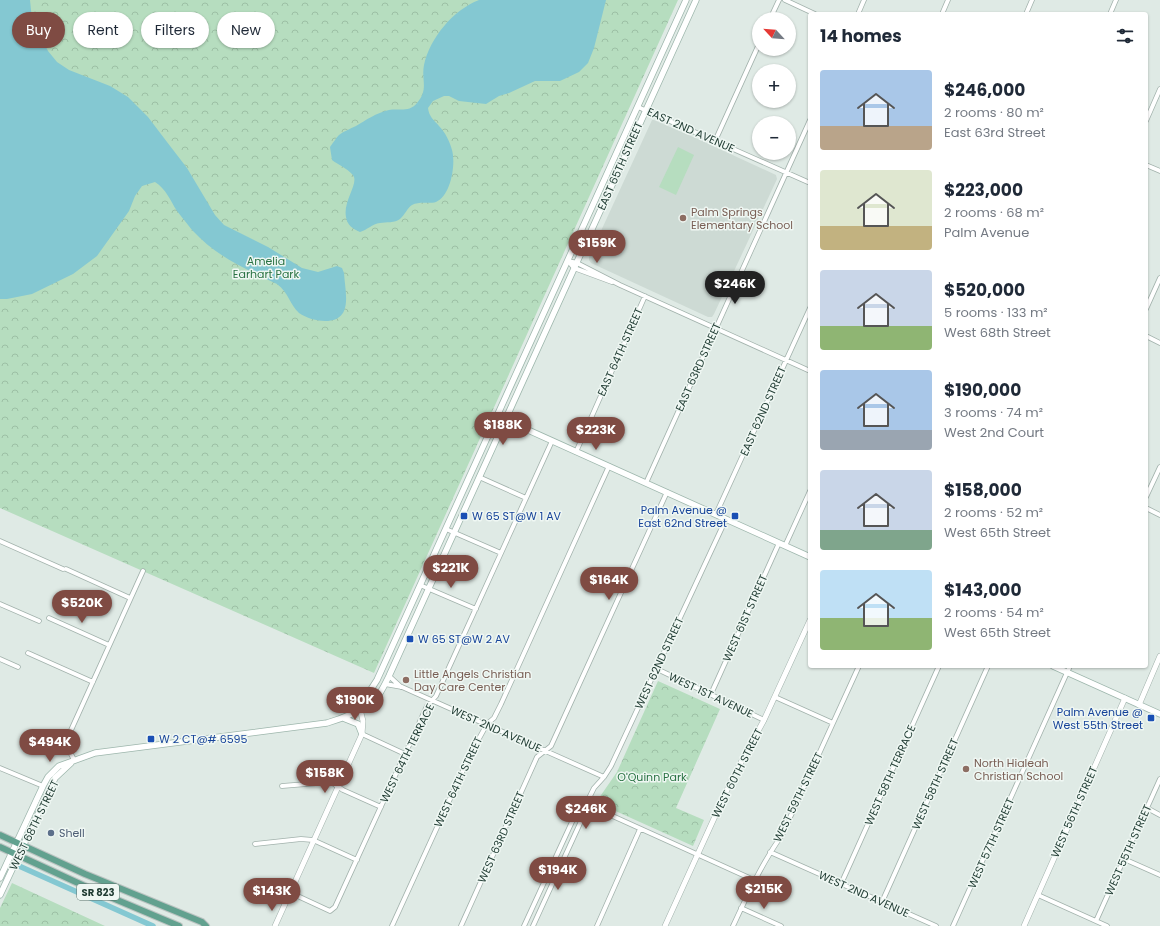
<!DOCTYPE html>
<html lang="en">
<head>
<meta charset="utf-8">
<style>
	:root { --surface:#fff; --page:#f6f6f7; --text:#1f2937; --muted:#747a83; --accent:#7f4b43 }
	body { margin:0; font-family:Poppins,sans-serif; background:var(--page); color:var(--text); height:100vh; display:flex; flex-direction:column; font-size:15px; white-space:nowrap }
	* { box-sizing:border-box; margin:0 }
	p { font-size:13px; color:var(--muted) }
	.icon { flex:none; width:22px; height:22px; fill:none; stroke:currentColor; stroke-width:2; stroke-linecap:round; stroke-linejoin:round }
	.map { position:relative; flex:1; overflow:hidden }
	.drawer { position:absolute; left:808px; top:12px; width:340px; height:656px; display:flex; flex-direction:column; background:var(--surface); border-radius:4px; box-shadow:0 1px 3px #0004 }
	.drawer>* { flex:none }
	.guide { position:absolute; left:12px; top:12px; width:380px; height:36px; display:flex; gap:8px }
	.needle { width:26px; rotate:296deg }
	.fabs { position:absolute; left:752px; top:12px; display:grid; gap:8px }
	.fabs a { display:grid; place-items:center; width:44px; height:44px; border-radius:50%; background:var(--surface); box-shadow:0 1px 3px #0004; font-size:20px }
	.price { position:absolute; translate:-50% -34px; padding:0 9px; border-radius:14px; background:var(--accent); color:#fff; font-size:13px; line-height:26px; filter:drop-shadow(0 1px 2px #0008) }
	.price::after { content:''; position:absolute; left:50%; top:24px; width:12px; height:9px; margin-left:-6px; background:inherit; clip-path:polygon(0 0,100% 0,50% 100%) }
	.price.active { background:#222; color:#fff }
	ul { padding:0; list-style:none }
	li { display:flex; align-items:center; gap:12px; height:100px; padding:0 12px }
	li span { display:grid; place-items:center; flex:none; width:112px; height:80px; border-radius:4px; color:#555 }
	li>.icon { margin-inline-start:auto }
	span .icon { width:48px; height:48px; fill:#fffc; stroke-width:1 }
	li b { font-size:17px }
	h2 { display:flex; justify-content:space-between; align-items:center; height:48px; padding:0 12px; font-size:17px }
	.chip { padding:0 14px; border-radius:18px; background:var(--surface); box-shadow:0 1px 3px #0004; font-size:14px; line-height:36px }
	.chip.active { background:var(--accent); color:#fff }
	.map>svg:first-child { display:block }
	.built { fill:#cddad4 }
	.grass { fill:#b6ddbf }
	.forest { fill:url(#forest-crowns) }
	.water { fill:#84c8d2 }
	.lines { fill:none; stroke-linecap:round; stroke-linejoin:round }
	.canal { stroke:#84c8d2; stroke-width:5.5 }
	.minor-casing { stroke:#a2b2ac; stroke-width:5.5 }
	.tertiary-casing { stroke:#a2b2ac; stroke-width:6 }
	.secondary-casing { stroke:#9db6ac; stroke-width:7 }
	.primary-casing { stroke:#bcc4c2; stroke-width:8 }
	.minor { stroke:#fff; stroke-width:4 }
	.tertiary { stroke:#fff; stroke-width:5 }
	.secondary { stroke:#fff; stroke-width:5.5 }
	.primary { stroke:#62a18f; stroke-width:6 }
	.education-dot { fill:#8d6e63; stroke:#eff7f3; stroke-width:1.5 }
	.transit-dot { fill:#1a4fb4; stroke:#eff7f3; stroke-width:1.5 }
	.service-dot { fill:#5c6f8a; stroke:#eff7f3; stroke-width:1.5 }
	.labels { text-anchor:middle; stroke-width:3; stroke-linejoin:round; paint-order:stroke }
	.shield { fill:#eff7f3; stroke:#5d736c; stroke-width:1 }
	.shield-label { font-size:10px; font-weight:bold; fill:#1f3b32 }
	.street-label { font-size:11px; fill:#1f3b32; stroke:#eff7f3 }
	.education-label { font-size:11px; fill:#785e54; stroke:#eff7f3; text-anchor:start }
	.park-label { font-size:11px; fill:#297243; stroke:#eff7f3 }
	.transit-label { font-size:11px; fill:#164399; stroke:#eff7f3; text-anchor:start }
	.service-label { font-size:11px; fill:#4e5e75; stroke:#eff7f3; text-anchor:start }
</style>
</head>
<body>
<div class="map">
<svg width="1160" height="926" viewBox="0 0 1160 926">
	<defs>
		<pattern id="forest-crowns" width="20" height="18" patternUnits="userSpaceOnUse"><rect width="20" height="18" fill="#b6ddbf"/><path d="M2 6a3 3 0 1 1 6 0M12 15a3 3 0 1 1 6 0" fill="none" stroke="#9cbfa5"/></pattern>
	</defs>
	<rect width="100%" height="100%" fill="#dfeae5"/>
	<path class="built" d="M652,120H654L700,140L776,175L777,179L714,314L712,317H708L591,263L589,260V257Z"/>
	<path class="grass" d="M678,147L694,155L676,195L659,187Z"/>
	<path class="forest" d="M0,0H678L374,673L0,508Z
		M658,681L720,709L676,808L704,820L693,846L600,804L599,798L617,772Z
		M12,883L105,926H0V908Z"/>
	<path class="water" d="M0,0H30L32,20L48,51L57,62L69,70L110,86L128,97L148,117L167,142L187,168L215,215L224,225L268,247L302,268L318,272L337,266L342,268L344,273C345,292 354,321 325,321C317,321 306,318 299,313C290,305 289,293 277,284C244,268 217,257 192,230C187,224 182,217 177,211C170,200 166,189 155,182L142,186L135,196L129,211L97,256L73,274L32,294L7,299H0Z
		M479,0H606L594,48L588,63L579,72L560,81H535L509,93L499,96L486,104L459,101L449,96H444L433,101L428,108C429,117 434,120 439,126C445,132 450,142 452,150C456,164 451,196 436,202C429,204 419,201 412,205C407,208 405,215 400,219C395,223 386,222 380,223C372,224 367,230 360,232C353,229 347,225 346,217C343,202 357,186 354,177C352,171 337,164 332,160L330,147C333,143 336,138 339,135C344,131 350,129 356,126C366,120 376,113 389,110C399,108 409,113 417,103C429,89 421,80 424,65C430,38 453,10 479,0Z"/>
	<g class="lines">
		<path class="canal" d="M19,866L153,926"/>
		<g class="minor-casing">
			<path id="minor" d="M785,0L815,14
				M858,14L864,0
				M942,14L948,0
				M1026,14L1032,0
				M1110,14L1116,0
				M770,19L779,0
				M638,107L810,183
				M1146,121L1160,89
				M715,141L759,44
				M1146,165L1160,171
				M568,261L577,263L620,285L810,371
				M568,261L574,268L612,282
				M1146,309L1160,278
				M1146,336L1160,343
				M576,452L645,296
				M479,477L526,498
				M646,483L810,120
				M1146,497L1160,467
				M1146,508L1160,515
				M716,514L810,308
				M446,529L501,553
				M0,541L63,569
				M785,546L810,491
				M66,569L130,598
				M420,585L476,609
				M0,604L39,621
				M49,618L109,645
				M28,653L93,682
				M0,659L18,667
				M657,669L764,720
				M389,676L401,687
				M385,684L402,687L604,777
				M711,694L779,543
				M775,697L833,723
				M362,734L405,754
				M74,760L67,746V739L143,571
				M0,768L43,786
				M282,786L331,782L343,790L381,807
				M586,804L754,880
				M1147,808L1160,815
				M255,844L301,839L313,840L357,860
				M770,852L936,926
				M1124,859L1160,875
				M841,884L939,666
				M289,892L330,911L335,907L427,706L436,696L552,441
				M1038,895L1107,926
				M882,902L988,666
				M741,908L781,926
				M1096,921L1160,779
				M392,926L471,753L487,724L494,718L501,704L609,466
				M461,926L537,757L551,746L667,492
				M524,926L577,811L586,804
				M533,926L582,819L586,804L594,788L604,777L611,766L726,519
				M597,926L640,829
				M733,926C748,894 762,863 782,835L859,666
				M953,926L1070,666"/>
		</g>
		<g class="tertiary-casing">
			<path id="tertiary" d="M1139,705L1160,656
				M275,926L362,734L363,721L360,709
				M665,926L732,779L764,720L810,620
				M1024,926L1125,698"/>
		</g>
		<g class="secondary-casing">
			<path id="secondary" d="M497,416L810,557
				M1053,666L1160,714
				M360,708L366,697L377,680L686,0
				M343,718L358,724L362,734
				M0,878L43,786L48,777L59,766L95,753L327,723C341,719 364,710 375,700C381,693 385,684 389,676L696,0
				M0,895L55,778L71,763"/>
		</g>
		<g class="primary-casing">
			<path id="primary" d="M0,835L85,874L202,922L206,926
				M0,847L91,889L179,926"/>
		</g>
		<use href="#minor" class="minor"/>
		<use href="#tertiary" class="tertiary"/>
		<use href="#secondary" class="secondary"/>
		<use href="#primary" class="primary"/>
	</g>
	<g class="education-dot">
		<circle cx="683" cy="218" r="4"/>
		<circle cx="406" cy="680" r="4"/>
		<circle cx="966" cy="769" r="4"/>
	</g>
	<g class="transit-dot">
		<rect x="460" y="512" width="8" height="8" rx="2"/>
		<rect x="731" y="512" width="8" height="8" rx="2"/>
		<rect x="406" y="635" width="8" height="8" rx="2"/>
		<rect x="1147" y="714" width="8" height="8" rx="2"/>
		<rect x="147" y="735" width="8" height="8" rx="2"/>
	</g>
	<circle class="service-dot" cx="51" cy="833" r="4"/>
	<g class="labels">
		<rect class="shield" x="77" y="884" width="42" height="16" rx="3"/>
		<g class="shield-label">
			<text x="98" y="896">SR 823</text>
		</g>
		<g class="street-label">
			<text transform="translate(691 130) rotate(24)" y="4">EAST 2ND AVENUE</text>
			<text transform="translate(620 166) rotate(-66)" y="4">EAST 65TH STREET</text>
			<text transform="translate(620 352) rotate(-66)" y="4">EAST 64TH STREET</text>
			<text transform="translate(698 367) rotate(-66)" y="4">EAST 63RD STREET</text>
			<text transform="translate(763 411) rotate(-66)" y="4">EAST 62ND STREET</text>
			<text transform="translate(745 618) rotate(-66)" y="4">WEST 61ST STREET</text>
			<text transform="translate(659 663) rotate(-65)" y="4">WEST 62ND STREET</text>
			<text transform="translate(711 695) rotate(25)" y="4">WEST 1ST AVENUE</text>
			<text transform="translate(496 729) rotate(24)" y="4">WEST 2ND AVENUE</text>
			<text transform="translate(407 753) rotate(-64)" y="4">WEST 64TH TERRACE</text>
			<text transform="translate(737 773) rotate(-63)" y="4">WEST 60TH STREET</text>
			<text transform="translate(890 775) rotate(-66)" y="4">WEST 58TH TERRACE</text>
			<text transform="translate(458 782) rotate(-65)" y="4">WEST 64TH STREET</text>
			<text transform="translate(935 784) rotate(-66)" y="4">WEST 58TH STREET</text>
			<text transform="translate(798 797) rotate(-64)" y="4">WEST 59TH STREET</text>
			<text transform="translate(1074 812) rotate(-66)" y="4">WEST 56TH STREET</text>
			<text transform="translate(34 825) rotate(-64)" y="4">WEST 68TH STREET</text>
			<text transform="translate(501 837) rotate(-66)" y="4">WEST 63RD STREET</text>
			<text transform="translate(991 843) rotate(-66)" y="4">WEST 57TH STREET</text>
			<text transform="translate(1128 850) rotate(-66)" y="4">WEST 55TH STREET</text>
			<text transform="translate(864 894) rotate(24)" y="4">WEST 2ND AVENUE</text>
		</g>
		<g class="education-label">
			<text x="691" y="216">Palm Springs<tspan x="691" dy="13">Elementary School</tspan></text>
			<text x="414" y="678">Little Angels Christian<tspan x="414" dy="13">Day Care Center</tspan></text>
			<text x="974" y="767">North Hialeah<tspan x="974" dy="13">Christian School</tspan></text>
		</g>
		<g class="park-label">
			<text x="266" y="265">Amelia<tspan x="266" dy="13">Earhart Park</tspan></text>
			<text x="652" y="781">O'Quinn Park</text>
		</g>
		<g class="transit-label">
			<text x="727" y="514" text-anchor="end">Palm Avenue @<tspan x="727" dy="13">East 62nd Street</tspan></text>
			<text x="472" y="520">W 65 ST@W 1 AV</text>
			<text x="418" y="643">W 65 ST@W 2 AV</text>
			<text x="1143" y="716" text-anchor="end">Palm Avenue @<tspan x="1143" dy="13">West 55th Street</tspan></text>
			<text x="159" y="743">W 2 CT@# 6595</text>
		</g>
		<g class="service-label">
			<text x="59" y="837">Shell</text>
		</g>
	</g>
</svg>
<div class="fabs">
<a><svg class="needle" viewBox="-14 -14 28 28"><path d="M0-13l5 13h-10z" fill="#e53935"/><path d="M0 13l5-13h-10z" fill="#747a83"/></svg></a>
<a>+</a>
<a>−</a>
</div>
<b class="price" style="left:597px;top:264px">$159K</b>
<b class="price active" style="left:735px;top:305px">$246K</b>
<b class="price" style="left:503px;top:446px">$188K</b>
<b class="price" style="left:596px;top:451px">$223K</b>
<b class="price" style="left:451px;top:589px">$221K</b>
<b class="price" style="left:609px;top:601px">$164K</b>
<b class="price" style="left:82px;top:624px">$520K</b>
<b class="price" style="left:355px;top:721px">$190K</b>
<b class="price" style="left:50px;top:763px">$494K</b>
<b class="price" style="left:325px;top:794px">$158K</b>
<b class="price" style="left:586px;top:830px">$246K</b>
<b class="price" style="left:558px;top:891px">$194K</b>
<b class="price" style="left:764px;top:910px">$215K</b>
<b class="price" style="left:272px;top:912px">$143K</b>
<div class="guide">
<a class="chip active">Buy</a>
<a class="chip">Rent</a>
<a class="chip">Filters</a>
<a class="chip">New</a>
</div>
<section class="drawer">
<h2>14 homes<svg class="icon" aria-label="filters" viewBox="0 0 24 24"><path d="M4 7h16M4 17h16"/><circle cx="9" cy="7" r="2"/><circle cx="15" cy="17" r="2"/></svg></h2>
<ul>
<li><span style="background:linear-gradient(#a9c7e8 70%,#b9a48a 0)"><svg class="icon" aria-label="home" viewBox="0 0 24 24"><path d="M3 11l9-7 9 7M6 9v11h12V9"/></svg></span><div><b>$246,000</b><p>2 rooms · 80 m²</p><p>East 63rd Street</p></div></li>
<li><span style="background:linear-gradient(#dfe7d0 70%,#c2b280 0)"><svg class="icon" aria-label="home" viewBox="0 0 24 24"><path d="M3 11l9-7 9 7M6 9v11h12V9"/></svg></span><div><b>$223,000</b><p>2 rooms · 68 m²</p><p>Palm Avenue</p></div></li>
<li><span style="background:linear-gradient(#c9d6e8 70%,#8fb573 0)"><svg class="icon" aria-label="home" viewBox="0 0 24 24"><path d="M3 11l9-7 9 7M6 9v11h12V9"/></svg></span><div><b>$520,000</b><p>5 rooms · 133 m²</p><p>West 68th Street</p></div></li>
<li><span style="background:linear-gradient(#a9c7e8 75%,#9aa5b1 0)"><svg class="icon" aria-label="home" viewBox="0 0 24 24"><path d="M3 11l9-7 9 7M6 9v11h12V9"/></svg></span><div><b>$190,000</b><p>3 rooms · 74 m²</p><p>West 2nd Court</p></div></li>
<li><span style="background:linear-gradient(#c9d6e8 75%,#7fa58c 0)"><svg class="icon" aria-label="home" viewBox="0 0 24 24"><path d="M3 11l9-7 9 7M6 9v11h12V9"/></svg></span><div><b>$158,000</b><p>2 rooms · 52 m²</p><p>West 65th Street</p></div></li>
<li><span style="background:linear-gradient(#bfe0f5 60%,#8fb573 0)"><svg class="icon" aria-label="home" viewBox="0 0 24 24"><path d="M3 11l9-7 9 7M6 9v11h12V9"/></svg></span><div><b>$143,000</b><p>2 rooms · 54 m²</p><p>West 65th Street</p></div></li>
</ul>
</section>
</div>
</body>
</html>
